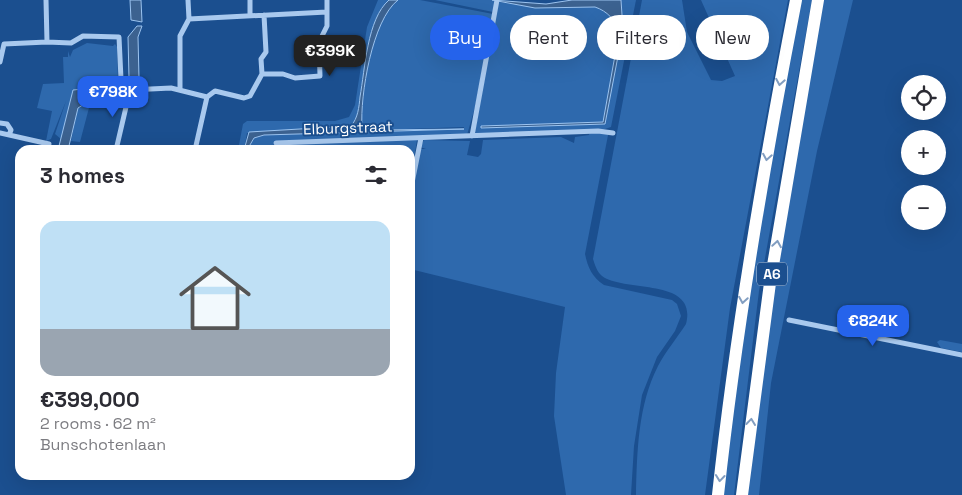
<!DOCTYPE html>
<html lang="en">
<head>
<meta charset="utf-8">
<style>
	:root { --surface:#fff; --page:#f7f7f7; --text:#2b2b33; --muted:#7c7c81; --line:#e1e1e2; --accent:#2563eb }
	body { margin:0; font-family:"Space Grotesk",sans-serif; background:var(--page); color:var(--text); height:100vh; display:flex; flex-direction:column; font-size:19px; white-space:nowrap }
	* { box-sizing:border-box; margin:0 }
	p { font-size:16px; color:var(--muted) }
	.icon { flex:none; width:28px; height:28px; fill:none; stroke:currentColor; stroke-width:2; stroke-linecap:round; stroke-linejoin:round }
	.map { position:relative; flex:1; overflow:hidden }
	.sheet { position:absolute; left:15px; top:145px; width:400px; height:335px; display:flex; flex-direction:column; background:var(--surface); border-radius:15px; box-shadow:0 5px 20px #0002 }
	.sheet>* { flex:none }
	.banner { position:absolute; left:430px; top:15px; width:456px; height:45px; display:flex; gap:10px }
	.tools { position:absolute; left:901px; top:75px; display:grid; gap:10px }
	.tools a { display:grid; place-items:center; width:45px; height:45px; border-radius:50%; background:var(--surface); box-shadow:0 5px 20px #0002; font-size:25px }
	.price { position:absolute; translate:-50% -42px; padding:0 11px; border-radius:10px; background:var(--accent); color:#fff; font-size:16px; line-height:32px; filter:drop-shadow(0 1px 2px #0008) }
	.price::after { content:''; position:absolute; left:50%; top:30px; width:15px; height:11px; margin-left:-8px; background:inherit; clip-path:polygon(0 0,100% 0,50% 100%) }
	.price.on { background:#222; color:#fff }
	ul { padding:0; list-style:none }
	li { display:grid; align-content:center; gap:10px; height:265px; padding:0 25px }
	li+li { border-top:1px solid var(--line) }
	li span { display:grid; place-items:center; height:155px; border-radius:15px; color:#555 }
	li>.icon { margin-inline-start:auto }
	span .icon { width:90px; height:90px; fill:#fffc; stroke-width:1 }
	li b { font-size:21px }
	h2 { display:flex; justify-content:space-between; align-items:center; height:60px; padding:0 25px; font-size:21px }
	.pill { padding:0 18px; border-radius:22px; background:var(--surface); box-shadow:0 5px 20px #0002; font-size:18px; line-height:45px }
	.pill.on { background:var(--accent); color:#fff }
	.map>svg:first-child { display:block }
	.green { fill:#2e69ad }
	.water { fill:#3c6290; stroke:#9cc4f0 }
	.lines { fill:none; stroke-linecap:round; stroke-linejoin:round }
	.street { stroke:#a9c9ee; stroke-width:5 }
	.highway { stroke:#fff; stroke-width:12 }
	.oneway { stroke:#829ec1 }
	.labels { text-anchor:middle; stroke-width:4; stroke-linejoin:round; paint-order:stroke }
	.shield { fill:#1b4f8f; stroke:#bbcadd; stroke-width:1 }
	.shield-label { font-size:14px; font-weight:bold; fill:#fff }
	.street-label { font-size:15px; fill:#fff; stroke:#1b4f8f }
</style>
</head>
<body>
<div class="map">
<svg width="962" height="495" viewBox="0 0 962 495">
	<rect width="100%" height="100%" fill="#1b4f8f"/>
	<path class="green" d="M378,0H389C367,19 365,69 360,97C359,107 358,118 351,126L247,133L244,150H238L243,124L247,121H335L349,117L355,105L367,27Z
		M398,0H420L493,14L475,107L467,135L417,140L410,184V150H247L254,138L264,135L464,129V127L377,130L362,127C362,95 371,20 398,0Z
		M435,0H492L495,1L493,12Z
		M621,0H636L611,127L602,130L478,135L475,132L498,2L541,8L595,7C607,11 619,22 619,36L603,122L481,127L605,124L622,24Z
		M642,0H682L687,32L711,80L722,81L735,76L701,0H788L730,308L705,495H636C637,452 638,405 658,366C666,351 677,338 686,324C698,277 625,293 602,276C597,272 595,265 593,259Z
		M800,0H812L759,291L734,495H722L746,300Z
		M822,0H853L817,151L771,383L759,495H745L764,333Z
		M87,43L113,46L115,44L117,47L118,81L125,90L123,97L107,92L90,104L80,142L71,141L78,108L104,91L96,89L73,90L61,139L55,134L66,101L51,139L46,141L52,111L37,108L43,84L64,83L63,57H68V51L70,57L73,50Z
		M609,130L585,254C588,268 592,277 604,285L672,300L677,304L681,316L675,331L657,357L642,395L634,446L631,495H566L554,416L556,373L565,307L410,269V201L420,149H426L420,147L424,140L470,141L467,155L478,157L481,154L483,140L561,137L574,143L575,137L589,135L590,131Z
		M940,340L962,344V352L941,348L937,342Z"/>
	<path class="water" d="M130,0H141L142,22L131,20Z
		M389,0H398C372,20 360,96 362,127L377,130L464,129L264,135L254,138L247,150H244L249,132L351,126C358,118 359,107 360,97C365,69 367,19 389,0Z
		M492,0L546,4L572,0H621L623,30L605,124L481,128V126L603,122L619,33C616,20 607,11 595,7L535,8Z
		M137,26H142L138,37L139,78H129L128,37Z
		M103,87L105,91L78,108L68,150H58L73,90Z"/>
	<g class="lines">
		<path class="street" d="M250,0V16
			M189,19L327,12
			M47,42L71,43L83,36L119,37L121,79L130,90
			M0,62L4,44L47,42L46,0
			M262,74H283L295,78L320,76L319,42L327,26V0
			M262,74L261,59L266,52L264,15
			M130,90L171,88L207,97L215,91L244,98L250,96L262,74
			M180,90V36L189,19L188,0
			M0,123L7,124L11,130L9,135
			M0,133L49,144
			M472,136L497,0
			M276,143L598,131L613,133
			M98,148L114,150
			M116,150L130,90
			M195,150L207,97
			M410,193L421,138
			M789,320L962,355"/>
		<path class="highway" d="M718,495C736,329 764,164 796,0
			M742,495L770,283L818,0"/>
	</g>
	<defs><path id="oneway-chevron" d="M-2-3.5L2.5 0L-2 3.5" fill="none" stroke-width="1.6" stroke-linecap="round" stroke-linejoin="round" transform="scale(1.25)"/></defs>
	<g class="oneway">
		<use href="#oneway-chevron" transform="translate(780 82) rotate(100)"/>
		<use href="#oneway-chevron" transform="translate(767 157) rotate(100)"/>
		<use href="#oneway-chevron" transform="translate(777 244) rotate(-81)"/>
		<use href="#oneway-chevron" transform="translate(743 300) rotate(99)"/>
		<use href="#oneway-chevron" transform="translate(751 422) rotate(-83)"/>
		<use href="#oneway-chevron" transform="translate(720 478) rotate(96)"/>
	</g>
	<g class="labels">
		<rect class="shield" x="757" y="262.5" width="30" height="23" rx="4"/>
		<g class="shield-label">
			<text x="772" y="279">A6</text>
		</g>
		<g class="street-label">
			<text transform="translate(348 128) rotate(-2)" y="5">Elburgstraat</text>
		</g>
	</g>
</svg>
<div class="tools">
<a><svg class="icon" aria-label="locate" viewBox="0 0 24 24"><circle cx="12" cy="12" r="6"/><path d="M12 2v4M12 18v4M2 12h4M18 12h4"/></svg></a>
<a>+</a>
<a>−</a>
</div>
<b class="price on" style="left:330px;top:77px">€399K</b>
<b class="price" style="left:113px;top:118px">€798K</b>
<b class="price" style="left:873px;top:347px">€824K</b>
<div class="banner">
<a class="pill on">Buy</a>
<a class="pill">Rent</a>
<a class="pill">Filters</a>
<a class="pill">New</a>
</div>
<section class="sheet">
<h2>3 homes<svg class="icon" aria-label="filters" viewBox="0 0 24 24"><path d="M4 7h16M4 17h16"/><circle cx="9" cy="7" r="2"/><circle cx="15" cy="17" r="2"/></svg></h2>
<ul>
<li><span style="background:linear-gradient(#bfe0f5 70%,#9aa5b1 0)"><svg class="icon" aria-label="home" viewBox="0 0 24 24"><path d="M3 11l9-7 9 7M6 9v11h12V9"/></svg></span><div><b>€399,000</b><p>2 rooms · 62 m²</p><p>Bunschotenlaan</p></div></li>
</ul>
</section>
</div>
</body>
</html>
